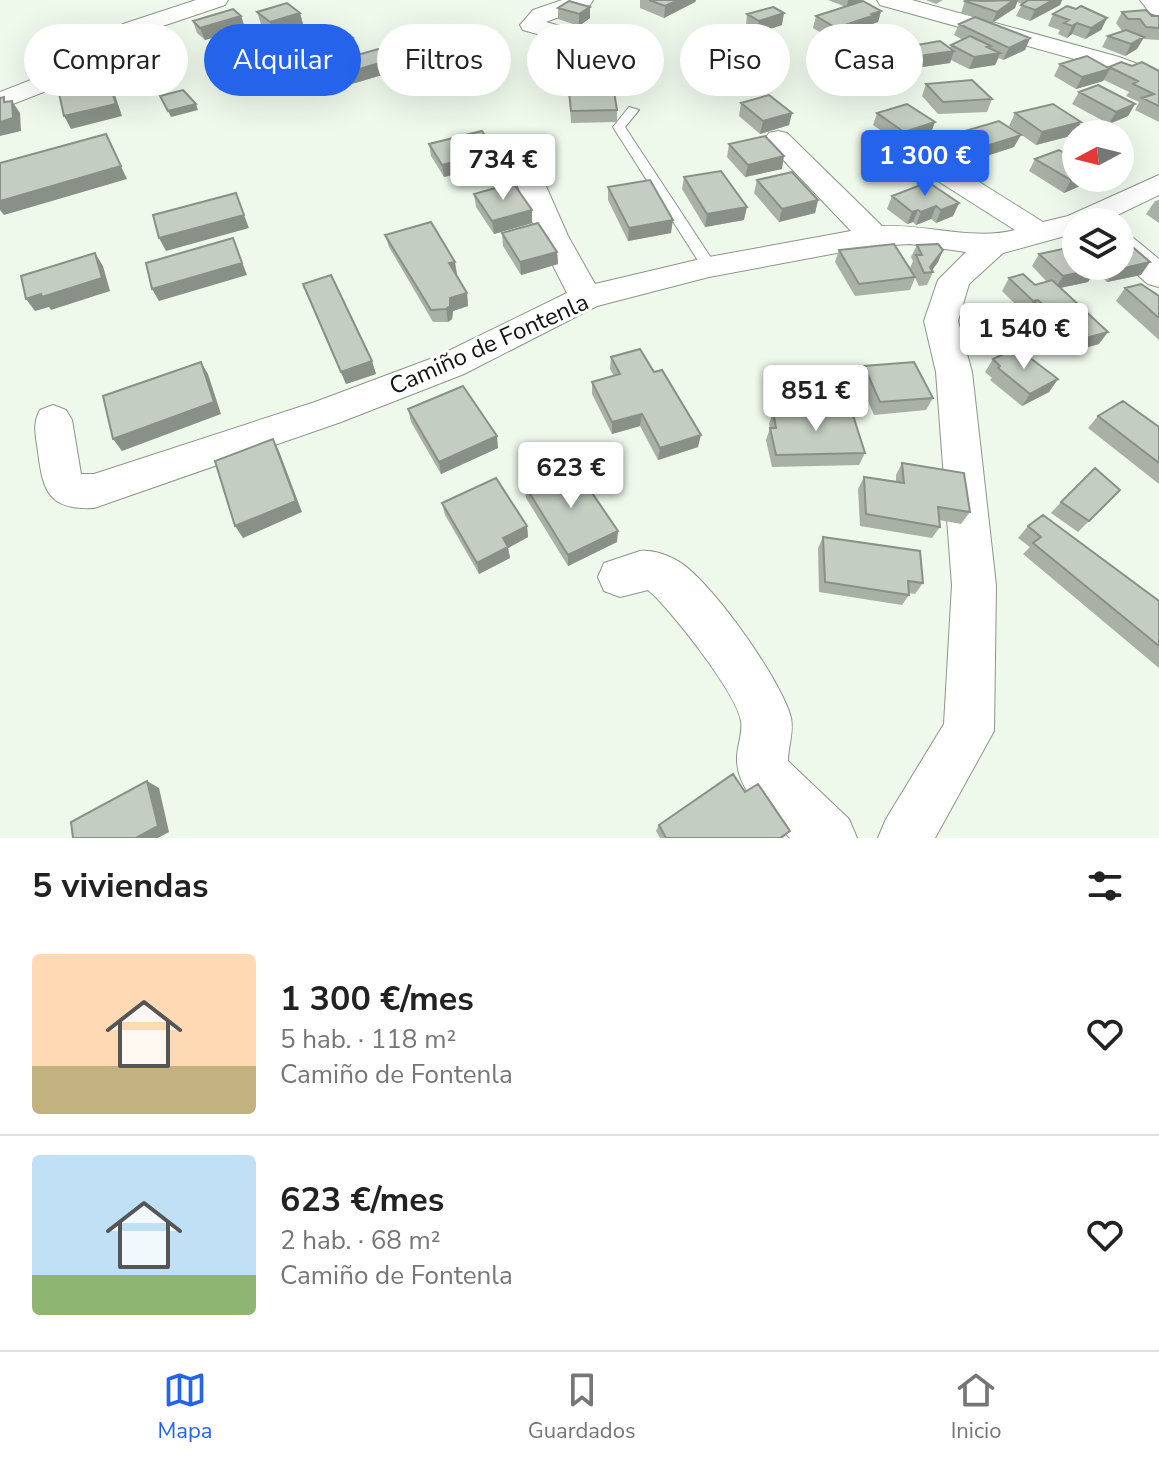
<!DOCTYPE html>
<html lang="es">
<head>
<meta charset="utf-8">
<style>
	:root { --surface:#fff; --page:#f6f6f6; --text:#222; --muted:#767676; --line:#e0e0e0; --accent:#2563eb }
	body { margin:0; font-family:"Nunito Sans",sans-serif; background:var(--page); color:var(--text); height:100vh; display:flex; flex-direction:column; font-size:30px; white-space:nowrap }
	* { box-sizing:border-box; margin:0 }
	p { font-size:26px; color:var(--muted) }
	.icon { flex:none; width:44px; height:44px; fill:none; stroke:currentColor; stroke-width:2; stroke-linecap:round; stroke-linejoin:round }
	.map { position:relative; height:838px; overflow:hidden }
	.drawer { display:flex; flex-direction:column; background:var(--surface); flex:1 }
	.drawer>* { flex:none }
	.top-card { position:absolute; left:24px; top:24px; width:1112px; height:72px; display:flex; gap:16px }
	.needle { width:52px; rotate:263deg }
	.tools { position:absolute; left:1062px; top:120px; display:grid; gap:16px }
	.tools a { display:grid; place-items:center; width:72px; height:72px; border-radius:50%; background:var(--surface); box-shadow:0 8px 32px #0002; font-size:40px }
	.price { position:absolute; translate:-50% -68px; padding:0 18px; border-radius:8px; background:#fff; color:#222; font-size:26px; line-height:52px; filter:drop-shadow(0 2px 4px #0008) }
	.price::after { content:''; position:absolute; left:50%; top:48px; width:24px; height:18px; margin-left:-12px; background:inherit; clip-path:polygon(0 0,100% 0,50% 100%) }
	.price.on { background:var(--accent); color:#fff }
	ul { padding:0; list-style:none }
	li { display:flex; align-items:center; gap:24px; height:200px; padding:0 32px }
	li+li { border-top:2px solid var(--line) }
	li span { display:grid; place-items:center; flex:none; width:224px; height:160px; border-radius:8px; color:#555 }
	li>.icon { margin-inline-start:auto }
	span .icon { width:96px; height:96px; fill:#fffc; stroke-width:1 }
	li b { font-size:34px }
	h2 { display:flex; justify-content:space-between; align-items:center; height:96px; padding:0 32px; font-size:34px }
	.chip { padding:0 28px; border-radius:36px; background:var(--surface); box-shadow:0 8px 32px #0002; font-size:28px; line-height:72px }
	.chip.on { background:var(--accent); color:#fff }
	.dock { display:flex; justify-content:space-around; align-items:center; height:112px; border-top:2px solid var(--line); background:var(--surface); font-size:22px; color:var(--muted) }
	.dock a { display:grid; justify-items:center; gap:4px }
	.dock .on { color:var(--accent) }
	.map>svg:first-child { display:block }
	.lines { fill:none; stroke-linecap:round; stroke-linejoin:round }
	.service-casing { stroke:#8d958a; stroke-width:2 }
	.minor-casing { stroke:#8d958a; stroke-width:2 }
	.tertiary-casing { stroke:#8d958a; stroke-width:2 }
	.service { fill:#fff; fill-rule:evenodd }
	.minor { fill:#fff; fill-rule:evenodd }
	.tertiary { fill:#fff; fill-rule:evenodd }
	.wall { fill:#a9b0a6 }
	.shaded-wall { fill:#899087 }
	.building { fill:#c4cdc1; stroke:#899087; stroke-width:2 }
	.labels { text-anchor:middle; stroke-width:6; stroke-linejoin:round; paint-order:stroke }
	.street-label { font-size:24px; fill:#111410; stroke:#fff }
</style>
</head>
<body>
<div class="map">
<svg width="1159" height="838" viewBox="0 0 1159 838">
	<rect width="100%" height="100%" fill="#eef8eb"/>
	<g class="lines">
		<g class="service-casing">
			<path id="service" d="M629,107L639,110L625,127L717,267L714,270H704L613,127Z"/>
		</g>
		<g class="minor-casing">
			<path id="minor" d="M196,0H228L225,5L139,34L54,88L0,109V92L36,78L123,24Z
				M562,0H593L590,5L546,22L657,53L661,58L657,63L649,65L523,30L520,25L533,10Z
				M877,0H912L1119,57L1159,72V88L1103,67L880,5Z
				M778,131L787,133L882,226C927,224 972,241 1015,230L908,162L904,156L908,150L918,148L928,150L1043,222L1068,216L1159,175V195L1103,222H1076V233L1003,253L969,284L958,321L972,372L996,585L994,731L935,838H878L886,819L944,724L952,585L936,372L924,321L938,280L966,252L910,244L874,246L709,277L597,306L464,374L341,422L94,508C49,510 43,492 38,452C36,436 32,424 40,410L53,405L66,410L72,420L81,474H94L315,402L438,356L567,293L538,236L517,184L495,167L499,161L509,159L533,167L545,184L568,236L595,284L709,257L851,231L769,145L765,139L769,133Z
				M1120,233L1131,236L1159,259V287L1148,284L1120,260Z
				M640,551C652,550 665,554 676,560C709,577 782,681 791,718C794,732 788,747 788,761L849,819L857,838H790C769,817 736,791 737,758C737,746 743,733 741,721C737,694 670,608 648,590L620,597L604,591L598,577L604,563Z"/>
		</g>
		<g class="tertiary-casing">
			<path id="tertiary" d="M1140,0H1159V16L1150,13Z"/>
		</g>
		<use href="#service" class="service"/>
		<use href="#minor" class="minor"/>
		<use href="#tertiary" class="tertiary"/>
	</g>
	<path class="wall" d="M640,0H696L695,2L664,18L640,8Z
		M828,0H863L850,5L881,11L878,22L872,24V27L833,40L813,28L816,16L846,7Z
		M926,0H943L936,4Z
		M985,0H1062L1060,5L1030,21L1016,16L1022,4L1017,2L1015,8L992,23L1030,38L1025,50L1003,60L999,58L995,65L969,69L951,60L950,63L894,71L883,62L887,50L950,48L951,45L963,40L954,35L959,24L974,17L961,13L965,1Z
		M558,8L590,18L579,26L558,19Z
		M257,12L300,13L303,24L273,34L261,24Z
		M1122,12L1159,16V40L1143,39L1137,49L1125,56L1102,47L1108,36L1125,31H1122L1116,23Z
		M747,14L782,25L757,33L746,26Z
		M1053,14L1107,18L1101,30L1085,39L1072,34L1067,38L1058,34L1060,30L1048,26Z
		M241,16L245,28L205,40L197,33L193,21Z
		M296,41L356,50L313,64L299,53Z
		M646,53V65L635,79L608,71V59Z
		M350,57L392,72L345,86L336,78L333,65L351,60Z
		M1060,64L1108,68L1109,67L1132,66L1159,71V122L1135,110L1139,102L1126,96L1129,92L1104,80L1103,81L1076,89L1054,76Z
		M926,84L992,99L987,112L938,114L922,96Z
		M569,92L617,110V122L571,123Z
		M1079,92L1135,104L1128,116L1109,124L1072,104Z
		M741,103L792,113L789,125L760,134L739,116Z
		M877,113L935,122L930,135L900,144L873,125Z
		M1015,113L1081,122L1074,135L1036,145L1009,126Z
		M958,133L1014,147L974,160L953,146Z
		M429,144L496,151L497,164L444,177L431,156Z
		M729,144L782,169L745,177L727,157Z
		M1035,159L1076,178H1090L1087,183L1064,193L1029,171Z
		M684,177L744,220L705,227L682,189Z
		M757,180L818,200L815,213L779,222L754,193Z
		M608,187L671,233L628,241L608,200Z
		M474,194L532,223L494,234L476,207Z
		M892,196L959,203L953,216L936,223L931,219L916,225L913,222L907,224L887,209Z
		M1159,200V223L1146,214L1155,201Z
		M502,233L557,252L558,264L521,275L503,246Z
		M385,235L457,274L456,275L467,293L468,306L453,311L452,319L448,322H433L389,247Z
		M917,245L943,250L938,262L932,270L933,272L927,285L919,286L915,278L910,290L855,296L835,262L839,250L914,275L910,268L913,261L911,257Z
		M1039,254L1076,266H1120L1141,275L1107,282L1095,271L1088,282L1060,288L1099,344L1077,350L1061,335L1055,337L1030,313L1025,314L1002,291L1009,278L1035,285L1047,282L1032,266Z
		M303,284L372,361L376,374L346,384Z
		M1125,288L1159,296V340L1116,301Z
		M611,357L654,372L698,447L658,460L640,426L612,434L592,394V382L614,376L610,369Z
		M993,359L1058,379L1049,392L1022,406L990,380L992,378L985,372Z
		M864,366L933,398L926,410L874,415L858,378Z
		M408,409L498,448L441,474L411,422Z
		M773,411L865,453L859,465L772,467L766,440L770,428L769,424Z
		M1098,416L1159,427V484L1088,428Z
		M902,463L970,512L961,524L939,520L940,527L932,538L860,526L858,489L864,477L896,482V475Z
		M525,486L617,542L568,566L526,498Z
		M1120,490L1078,532L1051,513L1061,502Z
		M442,503L527,526L528,537L508,548L510,558L479,574L445,515Z
		M1028,526L1159,601V668L1023,554L1030,547L1018,538Z
		M823,537L923,583L915,594L909,593V595L902,605L819,592L818,548Z
		M745,792L790,831L783,838H660L656,831L659,825Z"/>
	<path class="shaded-wall" d="M678,0H696L695,2L664,18L665,6Z
		M848,0H863L847,7Z
		M1014,0H1018L1015,8L992,23L997,12Z
		M1053,0H1062L1060,5L1030,21L1035,10Z
		M590,7V18L579,26V14Z
		M881,11L878,22L872,24V27L833,40L836,28Z
		M300,13L303,24L273,34L270,22Z
		M784,13L782,25L757,33L759,21Z
		M241,16L245,28L205,40L200,28Z
		M1107,18L1101,30L1085,39L1091,28Z
		M1077,23L1072,34L1067,38L1072,26Z
		M1144,37L1137,49L1125,56L1131,44Z
		M353,38L356,50L313,64L310,52Z
		M1030,38L1025,50L1003,60L1009,48Z
		M991,46L987,55L1000,53L995,65L969,69L974,57Z
		M954,51L950,63L894,71L898,59Z
		M646,53V65L635,79L636,67Z
		M390,60L392,72L345,86L342,74Z
		M103,65L109,77L122,116L71,129L64,116Z
		M1110,69L1103,81L1076,89L1082,77Z
		M12,101L20,113L21,131L0,136V122Z
		M196,104L198,110L171,117L168,111Z
		M1135,104L1128,116L1109,124L1116,112Z
		M792,113L789,125L760,134L763,121Z
		M935,122L930,135L900,144L904,132Z
		M1081,122L1074,135L1036,145L1042,132Z
		M106,134L127,179L4,215L0,210V201Z
		M1021,135L1014,147L974,160L980,148Z
		M496,151L497,164L444,177L442,165Z
		M784,156L782,169L745,177L748,165Z
		M1077,178H1090L1087,183L1064,193L1071,180Z
		M818,200L815,213L779,222L782,209Z
		M959,203L953,216L936,223L941,210Z
		M936,206L931,219L916,225L921,212Z
		M747,207L744,220L705,227L707,214Z
		M532,210V223L494,234L492,221Z
		M918,210L913,222L907,224L912,212Z
		M244,215L249,228L166,251L159,238Z
		M673,220L671,233L628,241L629,228Z
		M233,238L247,275L159,301L152,289Z
		M943,250L938,262L930,273V267Z
		M557,252L558,264L521,275L520,262Z
		M95,253L103,266L110,291L51,310L49,307L35,311L26,299Z
		M455,262L457,274L451,276L449,263Z
		M1150,262L1141,275L1107,282L1116,270Z
		M1097,269L1088,282L1055,289L1063,276Z
		M467,293L468,306L453,311L452,319L448,322L446,309L450,298Z
		M1038,300L1030,313L1025,314L1033,301Z
		M1070,322L1061,335L1055,337L1064,324Z
		M1108,332L1099,344L1077,350L1086,338Z
		M372,361L376,374L346,384L341,372Z
		M201,362L208,374L221,414L122,451L113,439Z
		M1058,379L1049,392L1022,406L1030,394Z
		M642,414L640,426L612,434V422Z
		M701,435L698,447L658,460L660,448Z
		M497,436L498,448L441,474L439,462Z
		M273,439L279,451L302,512L243,538L235,526Z
		M527,526L528,537L508,548L510,558L479,574L477,563L503,538Z
		M618,531L617,542L568,566V555Z
		M147,781L159,788L169,832L158,838H136Z"/>
	<path class="building" d="M649,0H678L665,6Z
		M967,0L983,1L1014,0L997,12L965,1Z
		M1028,0H1053L1035,10L1021,5Z
		M569,1L590,7L579,14L558,8Z
		M863,1L881,11L872,14L875,15L836,28L816,16Z
		M287,3L300,13L270,22L257,12Z
		M1067,6L1076,9L1081,6L1107,18L1091,28L1077,23L1072,26L1064,23L1069,20L1053,14Z
		M773,7L784,13L759,21L747,14Z
		M233,9L241,16L200,28L193,21Z
		M1146,10L1152,16H1159V28L1146,27L1140,19H1128L1122,12Z
		M975,17L1030,38L1009,48L959,24Z
		M331,30L336,34L344,31L353,38L310,52L296,41Z
		M1126,30L1144,37L1131,44L1108,36Z
		M970,36L991,46L987,47L1000,53L974,57L951,45Z
		M940,41L954,51L898,59L887,50Z
		M622,47L646,53L636,67L608,59Z
		M378,49L390,60L342,74L333,65L352,60L350,57Z
		M1087,56L1110,69L1082,77L1060,64Z
		M1121,62L1132,66L1142,62L1159,71V106L1142,98L1154,94L1133,84L1138,81L1109,67Z
		M103,65L116,104L64,116L55,75Z
		M972,80L992,99L943,102L926,84Z
		M1098,85L1135,104L1116,112L1079,92Z
		M183,90L196,104L168,111L160,96Z
		M614,91L617,110L571,111L569,92Z
		M769,95L792,113L763,121L741,103Z
		M4,97V102L12,101L13,118L0,122V98Z
		M907,104L935,122L904,132L877,113Z
		M1053,104L1081,122L1042,132L1015,113Z
		M999,121L1021,135L980,148L958,133Z
		M482,131L496,151L442,165L429,144Z
		M106,134L121,166L0,201V163Z
		M765,136L784,156L748,165L729,144Z
		M1059,150L1076,160L1077,178L1071,180L1035,159Z
		M721,171L747,207L707,214L684,177Z
		M792,172L818,200L782,209L757,180Z
		M650,180L673,220L629,228L608,187Z
		M928,182L959,203L941,210L936,206L921,212L918,210L912,212L892,196Z
		M513,183L532,210L492,221L474,194Z
		M236,193L244,215L159,238L153,215Z
		M431,222L455,262L449,263L467,293L450,298V306L446,309L431,310L385,235Z
		M538,223L557,252L520,262L502,233Z
		M1120,236L1150,262L1116,270L1112,266H1120Z
		M233,238L242,263L152,289L146,263Z
		M894,244L915,277L859,284L839,250Z
		M938,244L943,250L930,267L933,272L924,273L916,255H922L917,245Z
		M1072,247L1076,250V266H1093L1097,269L1063,276L1039,254Z
		M95,253L102,278L42,297L41,294L26,299L21,276Z
		M1023,274L1035,285L1052,280L1108,332L1086,338L1070,322L1064,324L1038,300L1033,301L1009,278Z
		M331,275L372,361L341,372L303,284Z
		M1141,284L1159,296V318L1125,288Z
		M640,349L654,372L662,370L701,435L660,448L642,414L612,422L592,382L620,374L611,357Z
		M1014,349L1022,355L1025,354L1058,379L1030,394L998,368L1000,366L993,359Z
		M201,362L214,402L113,439L103,396Z
		M914,362L933,398L880,402L864,366Z
		M463,386L497,436L439,462L408,409Z
		M1123,401L1159,427V463L1098,416Z
		M851,409L865,453L776,455L770,428H776L773,411Z
		M273,439L296,501L235,526L215,461Z
		M902,463L964,473L970,512L938,507L940,527L866,514L864,477L904,483Z
		M573,465L618,531L568,555L525,486Z
		M1095,468L1120,490L1089,521L1061,502Z
		M496,478L527,526L503,538L508,547L477,563L442,503Z
		M1043,515L1159,601V646L1033,543L1041,537L1028,526Z
		M823,537L920,551L923,583L908,581L909,595L825,582Z
		M733,774L745,792L758,784L790,831L780,838H666L659,825Z
		M147,781L158,826L136,838H73L71,822Z"/>
	<g class="labels">
		<g class="street-label">
			<text transform="translate(489 344) rotate(-24)" y="8">Camiño de Fontenla</text>
		</g>
	</g>
</svg>
<div class="tools">
<a><svg class="needle" viewBox="-14 -14 28 28"><path d="M0-13l5 13h-10z" fill="#e53935"/><path d="M0 13l5-13h-10z" fill="#767676"/></svg></a>
<a><svg class="icon" aria-label="layers" viewBox="0 0 24 24"><path d="M12 4l9 5-9 5-9-5zM3 14l9 5 9-5"/></svg></a>
</div>
<b class="price on" style="left:925px;top:198px">1 300 €</b>
<b class="price" style="left:503px;top:202px">734 €</b>
<b class="price" style="left:1024px;top:371px">1 540 €</b>
<b class="price" style="left:816px;top:433px">851 €</b>
<b class="price" style="left:571px;top:510px">623 €</b>
<div class="top-card">
<a class="chip">Comprar</a>
<a class="chip on">Alquilar</a>
<a class="chip">Filtros</a>
<a class="chip">Nuevo</a>
<a class="chip">Piso</a>
<a class="chip">Casa</a>
</div>
</div>
<section class="drawer">
<h2>5 viviendas<svg class="icon" aria-label="filters" viewBox="0 0 24 24"><path d="M4 7h16M4 17h16"/><circle cx="9" cy="7" r="2"/><circle cx="15" cy="17" r="2"/></svg></h2>
<ul>
<li><span style="background:linear-gradient(#ffd9b3 70%,#c2b280 0)"><svg class="icon" aria-label="home" viewBox="0 0 24 24"><path d="M3 11l9-7 9 7M6 9v11h12V9"/></svg></span><div><b>1 300 €/mes</b><p>5 hab. · 118 m²</p><p>Camiño de Fontenla</p></div><svg class="icon" aria-label="heart" viewBox="0 0 24 24"><path d="M12 20l-8-8c-3-5 5-10 8-4 3-6 11-1 8 4z"/></svg></li>
<li><span style="background:linear-gradient(#bfe0f5 75%,#8fb573 0)"><svg class="icon" aria-label="home" viewBox="0 0 24 24"><path d="M3 11l9-7 9 7M6 9v11h12V9"/></svg></span><div><b>623 €/mes</b><p>2 hab. · 68 m²</p><p>Camiño de Fontenla</p></div><svg class="icon" aria-label="heart" viewBox="0 0 24 24"><path d="M12 20l-8-8c-3-5 5-10 8-4 3-6 11-1 8 4z"/></svg></li>
</ul>
</section>
<nav class="dock">
<a class="on"><svg class="icon" aria-label="map" viewBox="0 0 24 24"><path d="M3 6l6-2 6 2 6-2v14l-6 2-6-2-6 2zM9 4v14M15 6v14"/></svg>Mapa</a>
<a><svg class="icon" aria-label="saved" viewBox="0 0 24 24"><path d="M7 4h10v16l-5-4-5 4z"/></svg>Guardados</a>
<a><svg class="icon" aria-label="home" viewBox="0 0 24 24"><path d="M3 11l9-7 9 7M6 9v11h12V9"/></svg>Inicio</a>
</nav>
</body>
</html>
